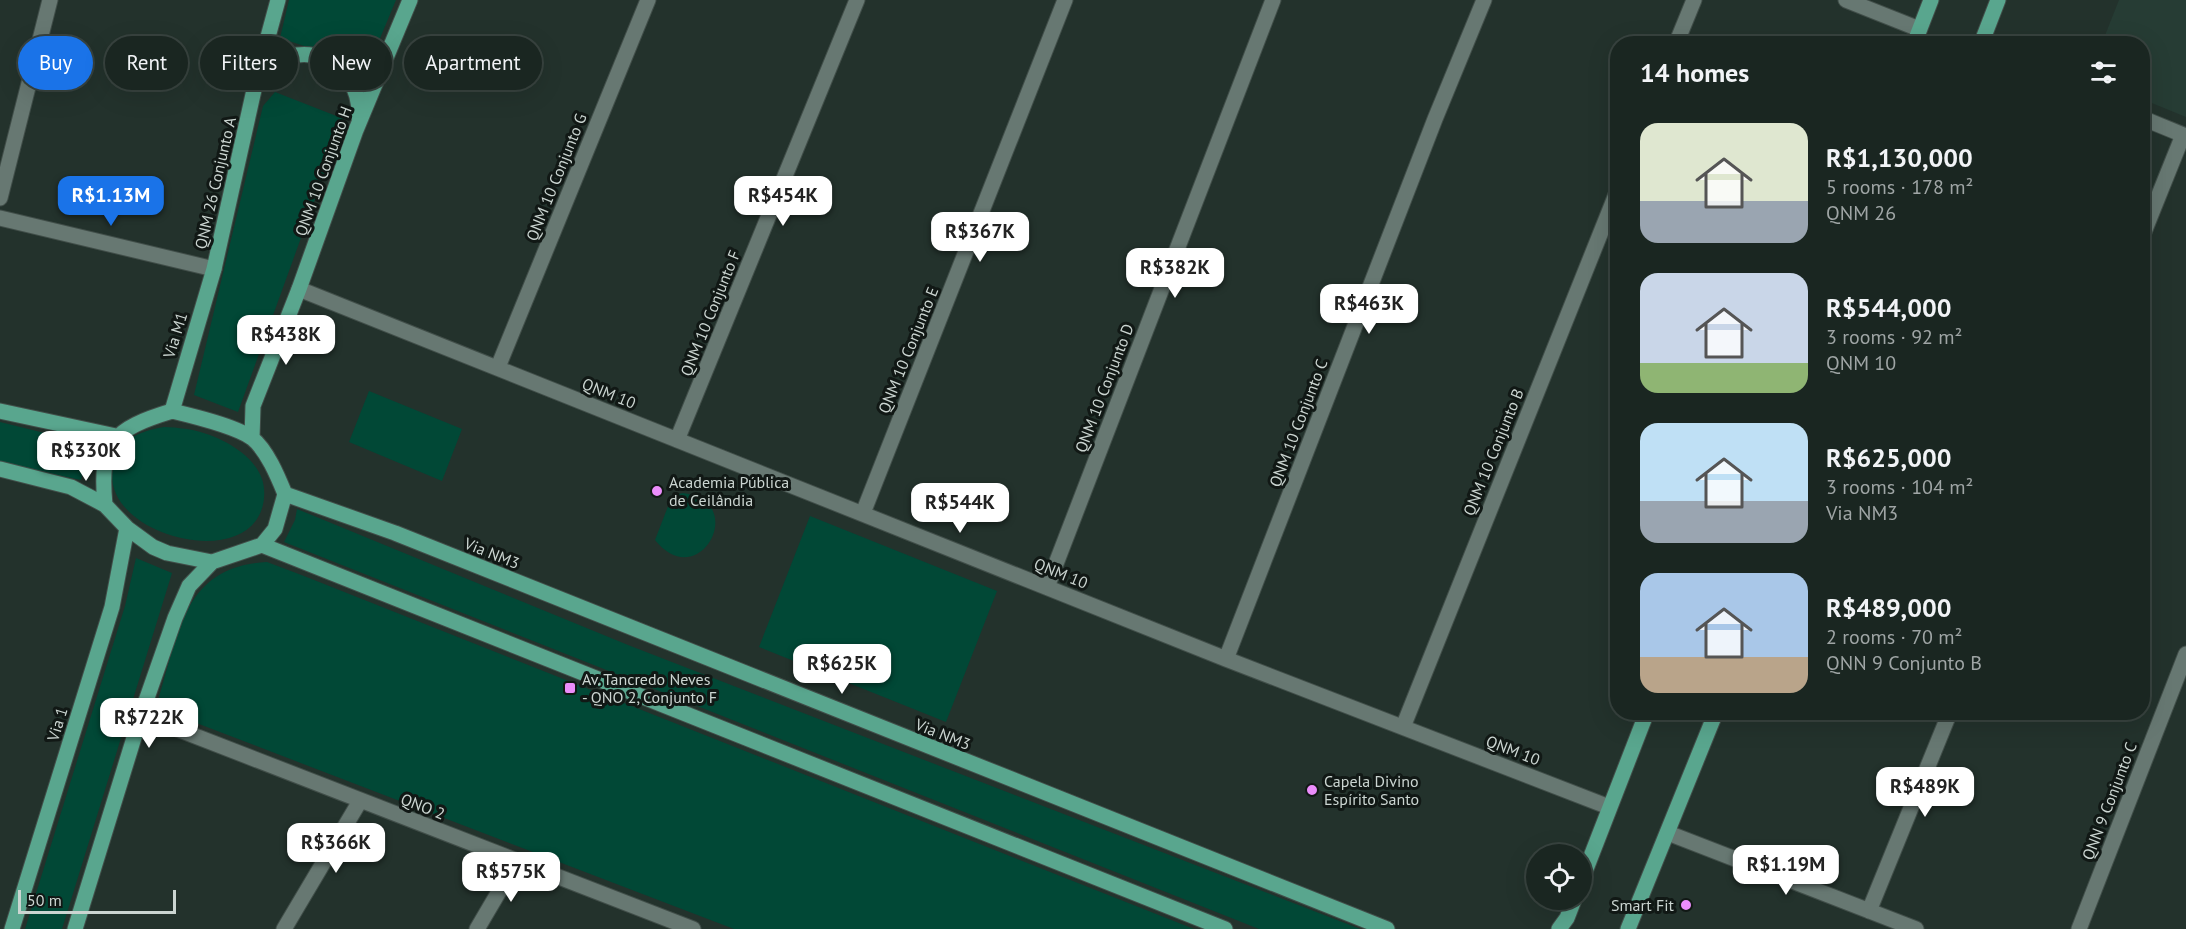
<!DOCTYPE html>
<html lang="en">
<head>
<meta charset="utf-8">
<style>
	:root { --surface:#1a2621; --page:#232e2a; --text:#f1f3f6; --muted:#9fa5a5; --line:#38433f; --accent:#1a73e8 }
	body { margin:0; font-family:"PT Sans",sans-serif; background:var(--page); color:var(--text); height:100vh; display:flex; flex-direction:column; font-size:22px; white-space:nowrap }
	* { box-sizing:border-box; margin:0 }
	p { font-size:20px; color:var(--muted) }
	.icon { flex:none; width:33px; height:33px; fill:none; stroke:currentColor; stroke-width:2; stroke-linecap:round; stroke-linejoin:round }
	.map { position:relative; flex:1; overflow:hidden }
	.panel { position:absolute; left:1610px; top:36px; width:540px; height:684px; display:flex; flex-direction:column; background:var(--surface); border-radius:24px; box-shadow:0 6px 24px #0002,0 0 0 2px var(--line) }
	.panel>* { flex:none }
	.hud { position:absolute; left:18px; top:36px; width:570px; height:54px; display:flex; gap:12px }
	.controls { position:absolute; left:1526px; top:844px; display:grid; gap:12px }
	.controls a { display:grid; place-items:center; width:66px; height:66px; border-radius:50%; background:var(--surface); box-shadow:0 6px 24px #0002,0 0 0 2px var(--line); font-size:30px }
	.scale { position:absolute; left:18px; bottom:15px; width:158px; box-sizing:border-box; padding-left:6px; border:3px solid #cbd5d1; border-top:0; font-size:16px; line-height:21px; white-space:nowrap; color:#cbd5d1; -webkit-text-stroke:4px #111815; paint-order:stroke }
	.price { position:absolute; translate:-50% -51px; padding:0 14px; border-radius:12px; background:#fff; color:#222; font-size:20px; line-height:39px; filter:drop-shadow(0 2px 3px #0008) }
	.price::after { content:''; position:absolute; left:50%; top:36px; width:18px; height:14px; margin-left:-9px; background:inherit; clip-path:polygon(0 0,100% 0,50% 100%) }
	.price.active { background:var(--accent); color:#fff }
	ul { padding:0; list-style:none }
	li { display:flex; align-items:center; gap:18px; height:150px; padding:0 30px }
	li span { display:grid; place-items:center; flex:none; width:168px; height:120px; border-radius:18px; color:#555 }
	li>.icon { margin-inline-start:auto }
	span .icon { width:72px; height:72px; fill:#fffc; stroke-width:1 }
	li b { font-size:26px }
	h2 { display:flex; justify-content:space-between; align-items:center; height:72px; padding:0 30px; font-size:26px }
	.pill { padding:0 21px; border-radius:27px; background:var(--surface); box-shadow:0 6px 24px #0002,0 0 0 2px var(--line); font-size:21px; line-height:54px }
	.pill.active { background:var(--accent); color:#fff }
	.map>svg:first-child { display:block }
	.built { fill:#263c34 }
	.green { fill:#014836 }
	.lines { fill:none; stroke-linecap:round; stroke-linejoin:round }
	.minor-casing { stroke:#414e49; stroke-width:17 }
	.major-casing { stroke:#414e49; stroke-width:17 }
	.minor { stroke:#677872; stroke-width:15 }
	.major { stroke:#59a68e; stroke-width:15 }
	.poi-dot { fill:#eb8dfb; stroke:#111815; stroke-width:2 }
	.labels { text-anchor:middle; stroke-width:6; stroke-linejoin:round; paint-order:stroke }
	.street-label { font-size:16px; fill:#cbd5d1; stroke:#111815 }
	.poi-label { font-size:16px; fill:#cbd5d1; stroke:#111815; text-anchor:start }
</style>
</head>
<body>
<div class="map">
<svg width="2186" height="929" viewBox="0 0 2186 929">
	<rect width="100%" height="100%" fill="#23322c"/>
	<path class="built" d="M2119,0H2186V117L2142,99V44L2102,43Z"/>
	<path class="green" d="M289,0H396L368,67L280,38Z
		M275,92L344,119L238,412L194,395L263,106Z
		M369,391L462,429L442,481L349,442Z
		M0,422L89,444L81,480L0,463Z
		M164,427C193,428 217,434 241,452C256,464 266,478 264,498C257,576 98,537 113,466C119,439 140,431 164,427Z
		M683,493C750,501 699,595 655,540L672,496Z
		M297,509L628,645L1360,929H1259L284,542L295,520Z
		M810,516L997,591L946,722L759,647Z
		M136,558L172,573L62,929H25L125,606Z
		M267,562L304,576L1194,929H734L165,711L159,697C179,632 184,566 267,562Z"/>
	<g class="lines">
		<g class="minor-casing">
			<path id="minor" d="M1846,0L1919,29
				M1676,44L1694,0
				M2142,118L2186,136
				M0,198L50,0
				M0,218L214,269
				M2142,237L2183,135
				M299,289L1226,659L1609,807
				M498,367L648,0
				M677,440L857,0
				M863,513L1065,0
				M1047,587L1273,0
				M1226,659L1435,119L1484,0
				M141,715L693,929
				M1403,727L1617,192
				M1668,833L1916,929
				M1869,911L1950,712
				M284,929L360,801
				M477,929L517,861
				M2079,929L2186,654"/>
		</g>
		<g class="major-casing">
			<path id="major" d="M1914,44L1931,0
				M1981,44L1998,0
				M258,79C295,31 362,59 359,118
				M0,411L116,436
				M172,411C193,416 235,426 252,438C267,450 278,477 285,494L275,529L262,545L212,562L167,553L153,547L127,528L105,505C99,442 113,429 172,411Z
				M172,411L214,269L256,81L278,0
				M252,438L253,406L299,289L356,130L410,0
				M0,469L71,487L105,505
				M285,494L395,533L1387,929
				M262,545L1225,929
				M1581,882L1647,712
				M12,929L112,607L127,528
				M75,929L141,715L175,618L189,586L212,562
				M1559,929L1567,918L1574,900
				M1628,929L1716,712"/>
		</g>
		<use href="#minor" class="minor"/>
		<use href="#major" class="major"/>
	</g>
	<g class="poi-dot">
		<circle cx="657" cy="491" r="6"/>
		<rect x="564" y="682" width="12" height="12" rx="3"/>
		<circle cx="1312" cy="790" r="6"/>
		<circle cx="1686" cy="905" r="6"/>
	</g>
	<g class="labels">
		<g class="street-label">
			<text transform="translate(323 171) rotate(-70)" y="6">QNM 10 Conjunto H</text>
			<text transform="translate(556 177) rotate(-68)" y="6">QNM 10 Conjunto G</text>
			<text transform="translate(215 183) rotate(-77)" y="6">QNM 26 Conjunto A</text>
			<text transform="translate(710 313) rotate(-68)" y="6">QNM 10 Conjunto F</text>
			<text transform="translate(175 335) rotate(-73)" y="6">Via M1</text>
			<text transform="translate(908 350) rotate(-68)" y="6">QNM 10 Conjunto E</text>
			<text transform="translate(1104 388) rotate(-69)" y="6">QNM 10 Conjunto D</text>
			<text transform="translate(609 393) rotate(22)" y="6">QNM 10</text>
			<text transform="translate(1298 423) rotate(-69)" y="6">QNM 10 Conjunto C</text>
			<text transform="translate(1493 452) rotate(-68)" y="6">QNM 10 Conjunto B</text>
			<text transform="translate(492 553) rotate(22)" y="6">Via NM3</text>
			<text transform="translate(1061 573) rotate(22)" y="6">QNM 10</text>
			<text transform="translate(57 724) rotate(-73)" y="6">Via 1</text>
			<text transform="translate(943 734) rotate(22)" y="6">Via NM3</text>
			<text transform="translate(1513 750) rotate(21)" y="6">QNM 10</text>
			<text transform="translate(2109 801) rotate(-69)" y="6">QNN 9 Conjunto C</text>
			<text transform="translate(423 806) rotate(21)" y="6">QNO 2</text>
		</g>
		<g class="poi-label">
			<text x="669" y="488">Academia Pública<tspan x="669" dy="18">de Ceilândia</tspan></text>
			<text x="582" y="685">Av. Tancredo Neves<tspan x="582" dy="18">- QNO 2, Conjunto F</tspan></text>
			<text x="1324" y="787">Capela Divino<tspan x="1324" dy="18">Espírito Santo</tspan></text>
			<text x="1674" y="911" text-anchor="end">Smart Fit</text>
		</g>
	</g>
</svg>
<div class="controls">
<a><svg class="icon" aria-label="locate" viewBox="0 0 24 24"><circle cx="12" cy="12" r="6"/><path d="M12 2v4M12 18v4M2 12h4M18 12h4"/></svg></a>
</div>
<div class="scale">50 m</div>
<b class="price active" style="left:111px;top:227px">R$1.13M</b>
<b class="price" style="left:783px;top:227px">R$454K</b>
<b class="price" style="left:980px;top:263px">R$367K</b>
<b class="price" style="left:1175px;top:299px">R$382K</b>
<b class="price" style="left:1369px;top:335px">R$463K</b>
<b class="price" style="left:286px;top:366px">R$438K</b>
<b class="price" style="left:86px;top:482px">R$330K</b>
<b class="price" style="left:960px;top:534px">R$544K</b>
<b class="price" style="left:842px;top:695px">R$625K</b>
<b class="price" style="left:149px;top:749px">R$722K</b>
<b class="price" style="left:1925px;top:818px">R$489K</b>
<b class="price" style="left:336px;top:874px">R$366K</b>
<b class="price" style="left:1786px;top:896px">R$1.19M</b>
<b class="price" style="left:511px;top:903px">R$575K</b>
<div class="hud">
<a class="pill active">Buy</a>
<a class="pill">Rent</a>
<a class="pill">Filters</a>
<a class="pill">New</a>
<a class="pill">Apartment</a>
</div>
<section class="panel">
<h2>14 homes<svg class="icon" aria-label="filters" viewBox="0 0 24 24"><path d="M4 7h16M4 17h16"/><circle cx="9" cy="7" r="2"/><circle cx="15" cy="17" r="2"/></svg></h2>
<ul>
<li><span style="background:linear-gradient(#dfe7d0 65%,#9aa5b1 0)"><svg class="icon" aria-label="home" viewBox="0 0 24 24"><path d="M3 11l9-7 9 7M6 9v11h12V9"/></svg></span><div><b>R$1,130,000</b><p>5 rooms · 178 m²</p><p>QNM 26</p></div></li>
<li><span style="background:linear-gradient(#c9d6e8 75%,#8fb573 0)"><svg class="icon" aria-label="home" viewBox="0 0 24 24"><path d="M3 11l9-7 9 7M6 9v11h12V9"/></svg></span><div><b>R$544,000</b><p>3 rooms · 92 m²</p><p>QNM 10</p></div></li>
<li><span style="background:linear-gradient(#bfe0f5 65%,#9aa5b1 0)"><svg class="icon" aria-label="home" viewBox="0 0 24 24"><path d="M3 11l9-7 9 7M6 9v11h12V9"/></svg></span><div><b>R$625,000</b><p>3 rooms · 104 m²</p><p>Via NM3</p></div></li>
<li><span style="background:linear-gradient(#a9c7e8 70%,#b9a48a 0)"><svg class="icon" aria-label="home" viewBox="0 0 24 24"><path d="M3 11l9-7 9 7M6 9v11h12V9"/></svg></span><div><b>R$489,000</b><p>2 rooms · 70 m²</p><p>QNN 9 Conjunto B</p></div></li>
</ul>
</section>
</div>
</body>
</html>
